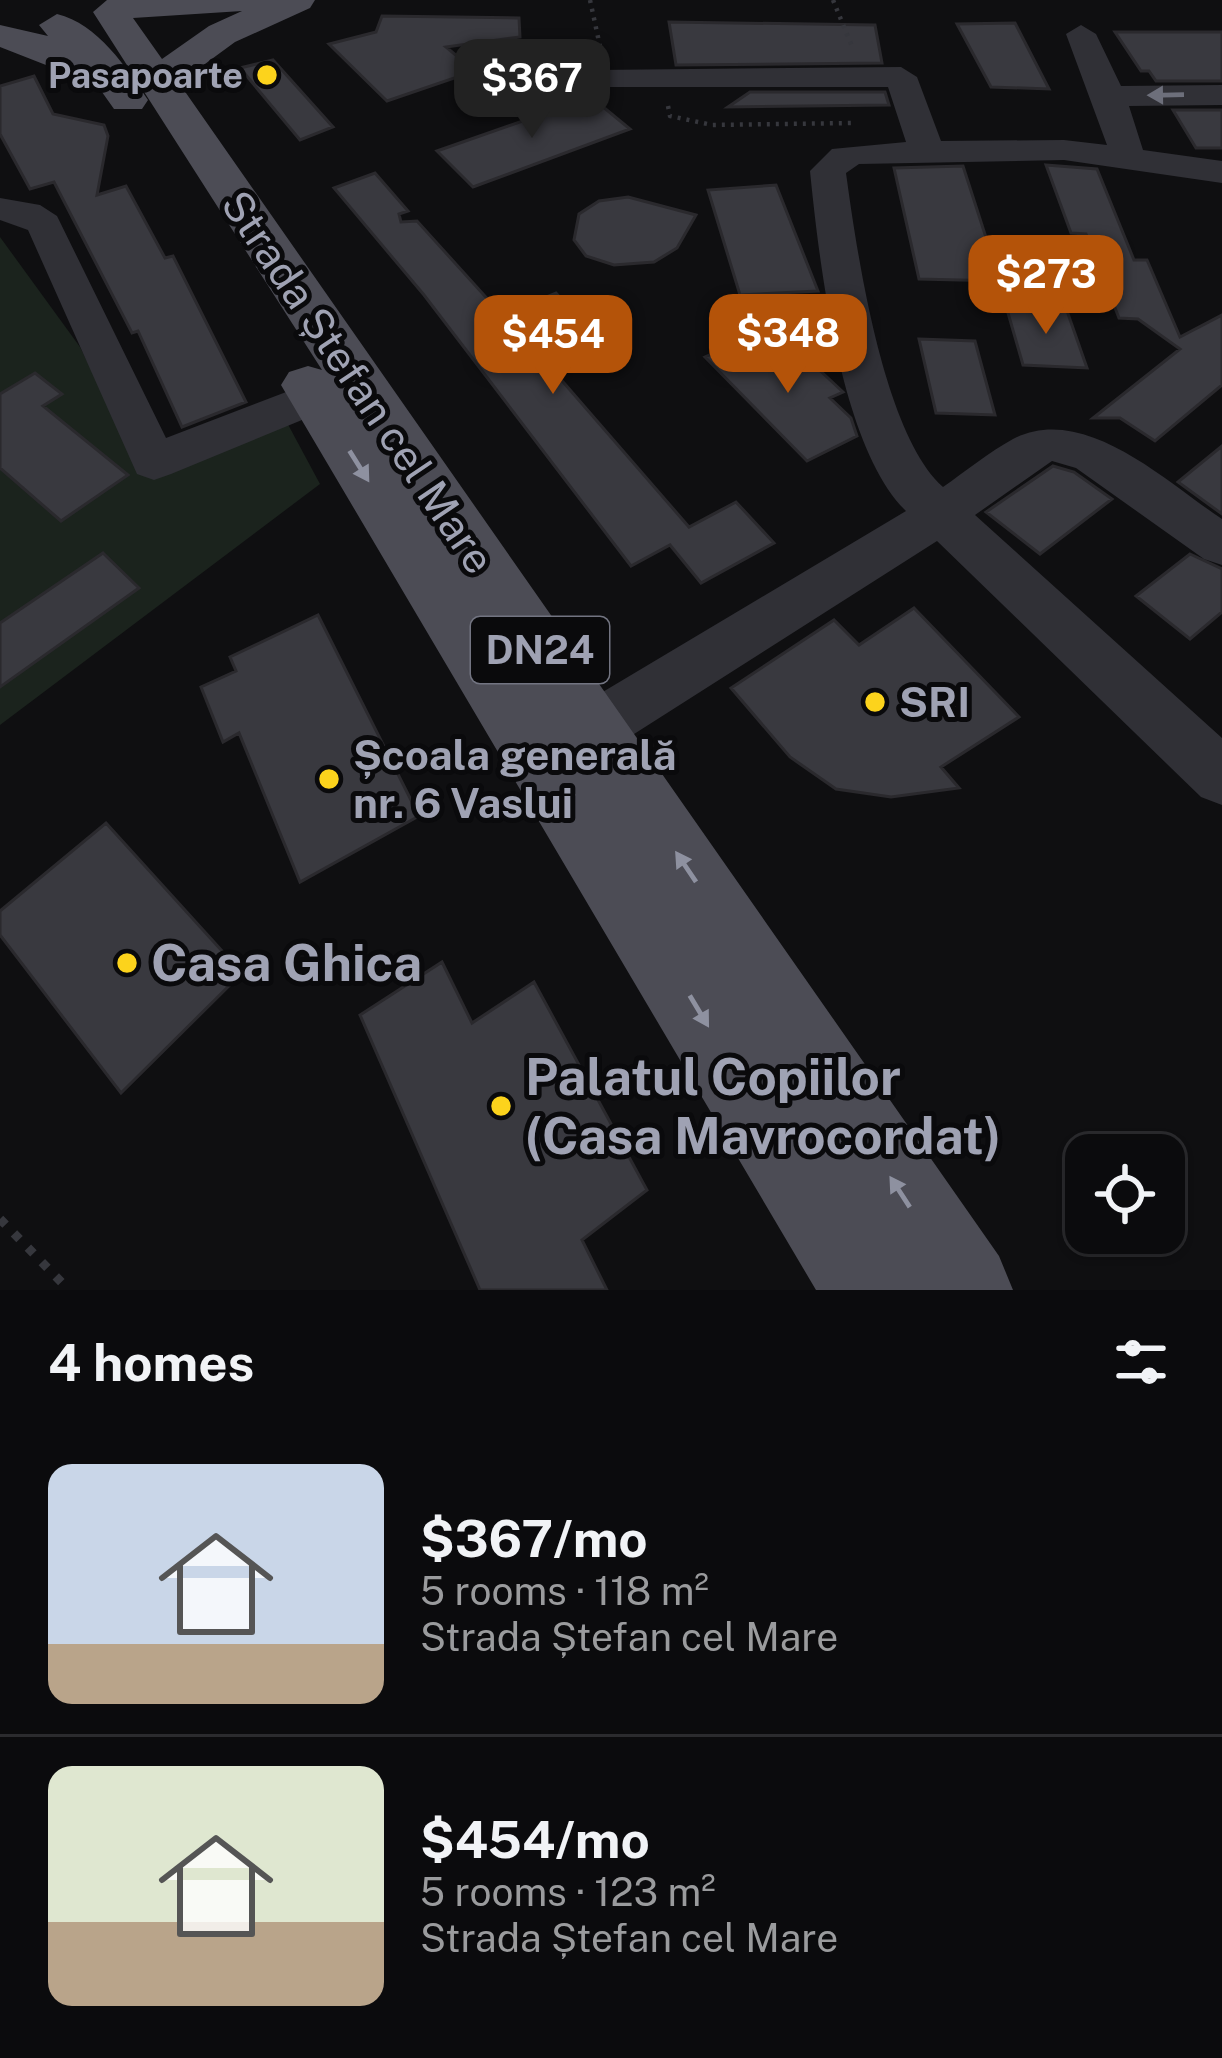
<!DOCTYPE html>
<html lang="en">
<head>
<meta charset="utf-8">
<style>
	:root { --surface:#0b0b0d; --page:#141416; --text:#f1f3f6; --muted:#9a9b9d; --line:#2b2b2e; --accent:#b45309 }
	body { margin:0; font-family:"Public Sans",sans-serif; background:var(--page); color:var(--text); height:100vh; display:flex; flex-direction:column; font-size:45px; white-space:nowrap }
	* { box-sizing:border-box; margin:0 }
	p { font-size:39px; color:var(--muted) }
	.icon { flex:none; width:66px; height:66px; fill:none; stroke:currentColor; stroke-width:2; stroke-linecap:round; stroke-linejoin:round }
	.map { position:relative; height:1290px; overflow:hidden }
	.details { display:flex; flex-direction:column; background:var(--surface); flex:1 }
	.details>* { flex:none }
	.tools { position:absolute; left:1065px; top:1134px; display:grid; gap:24px }
	.tools a { display:grid; place-items:center; width:120px; height:120px; border-radius:24px; background:var(--surface); box-shadow:0 3px 9px #0004,0 0 0 3px var(--line); font-size:60px }
	.price { position:absolute; translate:-50% -102px; padding:0 27px; border-radius:24px; background:var(--accent); color:#fff; font-size:39px; line-height:78px; filter:drop-shadow(0 3px 6px #0008) }
	.price::after { content:''; position:absolute; left:50%; top:72px; width:36px; height:27px; margin-left:-18px; background:inherit; clip-path:polygon(0 0,100% 0,50% 100%) }
	.price.on { background:#222; color:#fff }
	ul { padding:0; list-style:none }
	li { display:flex; align-items:center; gap:36px; height:300px; padding:0 48px }
	li+li { border-top:3px solid var(--line) }
	li span { display:grid; place-items:center; flex:none; width:336px; height:240px; border-radius:24px; color:#555 }
	li>.icon { margin-inline-start:auto }
	span .icon { width:144px; height:144px; fill:#fffc; stroke-width:1 }
	li b { font-size:51px }
	h2 { display:flex; justify-content:space-between; align-items:center; height:144px; padding:0 48px; font-size:51px }
	.map>svg:first-child { display:block }
	.green { fill:#1b231d }
	.building { fill:#39393f; stroke:#2a292d; stroke-width:3 }
	.lines { fill:none; stroke-linecap:round; stroke-linejoin:round }
	.path-far1 { stroke:#36373d; stroke-width:4.5; stroke-dasharray:3 6; stroke-linecap:butt }
	.path { stroke:#36373d; stroke-width:9; stroke-dasharray:8 12; stroke-linecap:butt }
	.minor { fill:#303036; fill-rule:evenodd }
	.major { fill:#4c4c55; fill-rule:evenodd }
	.oneway { fill:#6d6f7b }
	.oneway2 { fill:#8e91a0 }
	.poi-dot { fill:#fcd31c; stroke:#0a0a0c; stroke-width:4.5 }
	.labels { text-anchor:middle; stroke-width:10; stroke-linejoin:round; paint-order:stroke }
	.far-poi-label { font-size:36px; font-weight:bold; fill:#9fa2b3; stroke:#0a0a0c; text-anchor:end }
	.shield { fill:#0a0a0c; stroke:#727481; stroke-width:3 }
	.shield-label { font-size:39px; font-weight:bold; fill:#9fa2b3 }
	.street-label { font-size:42px; fill:#9fa2b3; stroke:#0a0a0c }
	.poi-label { font-size:42px; font-weight:bold; fill:#9fa2b3; stroke:#0a0a0c; text-anchor:start }
	.near-poi-label { font-size:51px; font-weight:bold; fill:#9fa2b3; stroke:#0a0a0c; text-anchor:start }
</style>
</head>
<body>
<div class="map">
<svg width="1222" height="1290" viewBox="0 0 1222 1290">
	<rect width="100%" height="100%" fill="#0f0f11"/>
	<path class="green" d="M0,237L80,347L143,475L284,417L320,484L0,725Z"/>
	<path class="building" d="M382,16L519,18L520,37L446,47L475,71L387,101L329,44L376,32Z
		M669,22L875,25L882,63L676,65Z
		M1015,23L1049,89L991,87L957,24Z
		M1115,32H1222V81H1156L1149,71H1141Z
		M273,60L333,127L300,140L240,68Z
		M34,76L53,114L104,125L108,136L97,195L126,186L165,258L173,256L246,402L182,427L138,331L132,333L54,182L30,189L0,134V86Z
		M750,92H885L889,105L728,107Z
		M591,97L630,129L473,187L437,151Z
		M1173,110H1222V148H1196Z
		M1046,165L1097,169L1134,260H1147L1180,337L1222,315V385L1155,441L1120,418H1093L1180,349L1138,319L1119,318L1086,234L1071,233Z
		M963,166L1000,281L919,279L894,168Z
		M375,173L408,211L399,214L401,222L417,221L502,315L556,293L602,345L551,368L689,527L736,502L774,543L701,583L670,545L631,566L424,295L334,188Z
		M776,185L818,291L740,295L708,190Z
		M628,197L696,215L677,248L654,262L614,265L586,256L574,240L579,214L599,201Z
		M1006,306L1066,308L1087,368L1023,365Z
		M753,336L778,360L799,351L843,392L830,398L851,418L857,436L807,461L705,357Z
		M919,339L975,341L995,415L936,413Z
		M35,373L62,394L43,406L128,475L61,521L0,468V394Z
		M1222,446V514L1178,482Z
		M1053,466L1074,472L1112,499L1040,554L986,512Z
		M103,553L139,588L0,687V623Z
		M1190,554L1222,569V612L1190,639L1136,596Z
		M914,608L1019,717L941,767L959,788L891,797L836,789L790,757L731,688L834,620L859,645Z
		M318,615L419,816L300,882L239,733L223,742L201,687L236,671L230,657Z
		M106,823L242,973L121,1093L0,935V911Z
		M442,962L472,1023L534,982L647,1190L582,1240L607,1290H480L360,1015Z"/>
	<g class="lines">
		<path class="path-far1" d="M590,0L601,51
			M833,0L853,49
			M668,106L670,116L712,125L854,123"/>
		<path class="path" d="M0,1219L69,1290"/>
		<path class="minor" d="M1081,25L1096,34L1121,86L1222,85V105L1129,106L1143,150L1222,161V183L1064,160L859,164L846,173C857,253 883,433 943,487C966,471 989,452 1013,439C1084,402 1166,482 1222,519V565L1204,559L1076,468L1052,461L975,515L1222,738V805L1201,797L937,541L576,771L555,779L534,771L526,752L534,733L906,511C840,447 819,260 810,171L832,149L906,142L888,87H607L591,77L596,70L901,67L917,77L941,141L1064,140L1107,145L1066,34Z
			M0,198L40,205L57,216L166,438L315,381L331,386L337,397L331,408L171,474L154,480L137,474L28,230L0,220Z"/>
		<path class="major" d="M107,0H315L310,8L235,42L179,83L999,1256L1013,1290H816L281,385L289,372L308,366L322,370L93,12ZM242,11L209,26L162,59L133,18Z
			M57,14C98,24 126,67 148,100L142,109H114L97,85L0,47V25L48,36L39,25Z"/>
	</g>
	<defs><path id="oneway-solid" d="M-6-.8H1V-3.2L6.5 0L1 3.2V.8H-6Z" transform="scale(3)"/></defs>
	<use class="oneway" href="#oneway-solid" transform="translate(1166 95) rotate(179)"/>
	<g class="oneway2">
		<use href="#oneway-solid" transform="translate(359 466) rotate(58)"/>
		<use href="#oneway-solid" transform="translate(686 867) rotate(-124)"/>
		<use href="#oneway-solid" transform="translate(699 1011) rotate(59)"/>
		<use href="#oneway-solid" transform="translate(900 1192) rotate(-123)"/>
	</g>
	<g class="poi-dot">
		<circle cx="267" cy="75" r="12"/>
		<circle cx="875" cy="702" r="12"/>
		<circle cx="329" cy="779" r="12"/>
		<circle cx="127" cy="963" r="12"/>
		<circle cx="501" cy="1106" r="12"/>
	</g>
	<g class="labels">
		<g class="far-poi-label">
			<text x="243" y="88">Pasapoarte</text>
		</g>
		<rect class="shield" x="471" y="617" width="138" height="66" rx="9"/>
		<g class="shield-label">
			<text x="540" y="664">DN24</text>
		</g>
		<g class="street-label">
			<text transform="translate(358 382) rotate(56)" y="15">Strada Ștefan cel Mare</text>
		</g>
		<g class="poi-label">
			<text x="899" y="717">SRI</text>
			<text x="353" y="770">Școala generală<tspan x="353" dy="48">nr. 6 Vaslui</tspan></text>
		</g>
		<g class="near-poi-label">
			<text x="151" y="981">Casa Ghica</text>
			<text x="525" y="1095">Palatul Copiilor<tspan x="525" dy="59">(Casa Mavrocordat)</tspan></text>
		</g>
	</g>
</svg>
<div class="tools">
<a><svg class="icon" aria-label="locate" viewBox="0 0 24 24"><circle cx="12" cy="12" r="6"/><path d="M12 2v4M12 18v4M2 12h4M18 12h4"/></svg></a>
</div>
<b class="price on" style="left:532px;top:141px">$367</b>
<b class="price" style="left:1046px;top:337px">$273</b>
<b class="price" style="left:788px;top:396px">$348</b>
<b class="price" style="left:553px;top:397px">$454</b>
</div>
<section class="details">
<h2>4 homes<svg class="icon" aria-label="filters" viewBox="0 0 24 24"><path d="M4 7h16M4 17h16"/><circle cx="9" cy="7" r="2"/><circle cx="15" cy="17" r="2"/></svg></h2>
<ul>
<li><span style="background:linear-gradient(#c9d6e8 75%,#b9a48a 0)"><svg class="icon" aria-label="home" viewBox="0 0 24 24"><path d="M3 11l9-7 9 7M6 9v11h12V9"/></svg></span><div><b>$367/mo</b><p>5 rooms · 118 m²</p><p>Strada Ștefan cel Mare</p></div></li>
<li><span style="background:linear-gradient(#dfe7d0 65%,#b9a48a 0)"><svg class="icon" aria-label="home" viewBox="0 0 24 24"><path d="M3 11l9-7 9 7M6 9v11h12V9"/></svg></span><div><b>$454/mo</b><p>5 rooms · 123 m²</p><p>Strada Ștefan cel Mare</p></div></li>
</ul>
</section>
</body>
</html>
